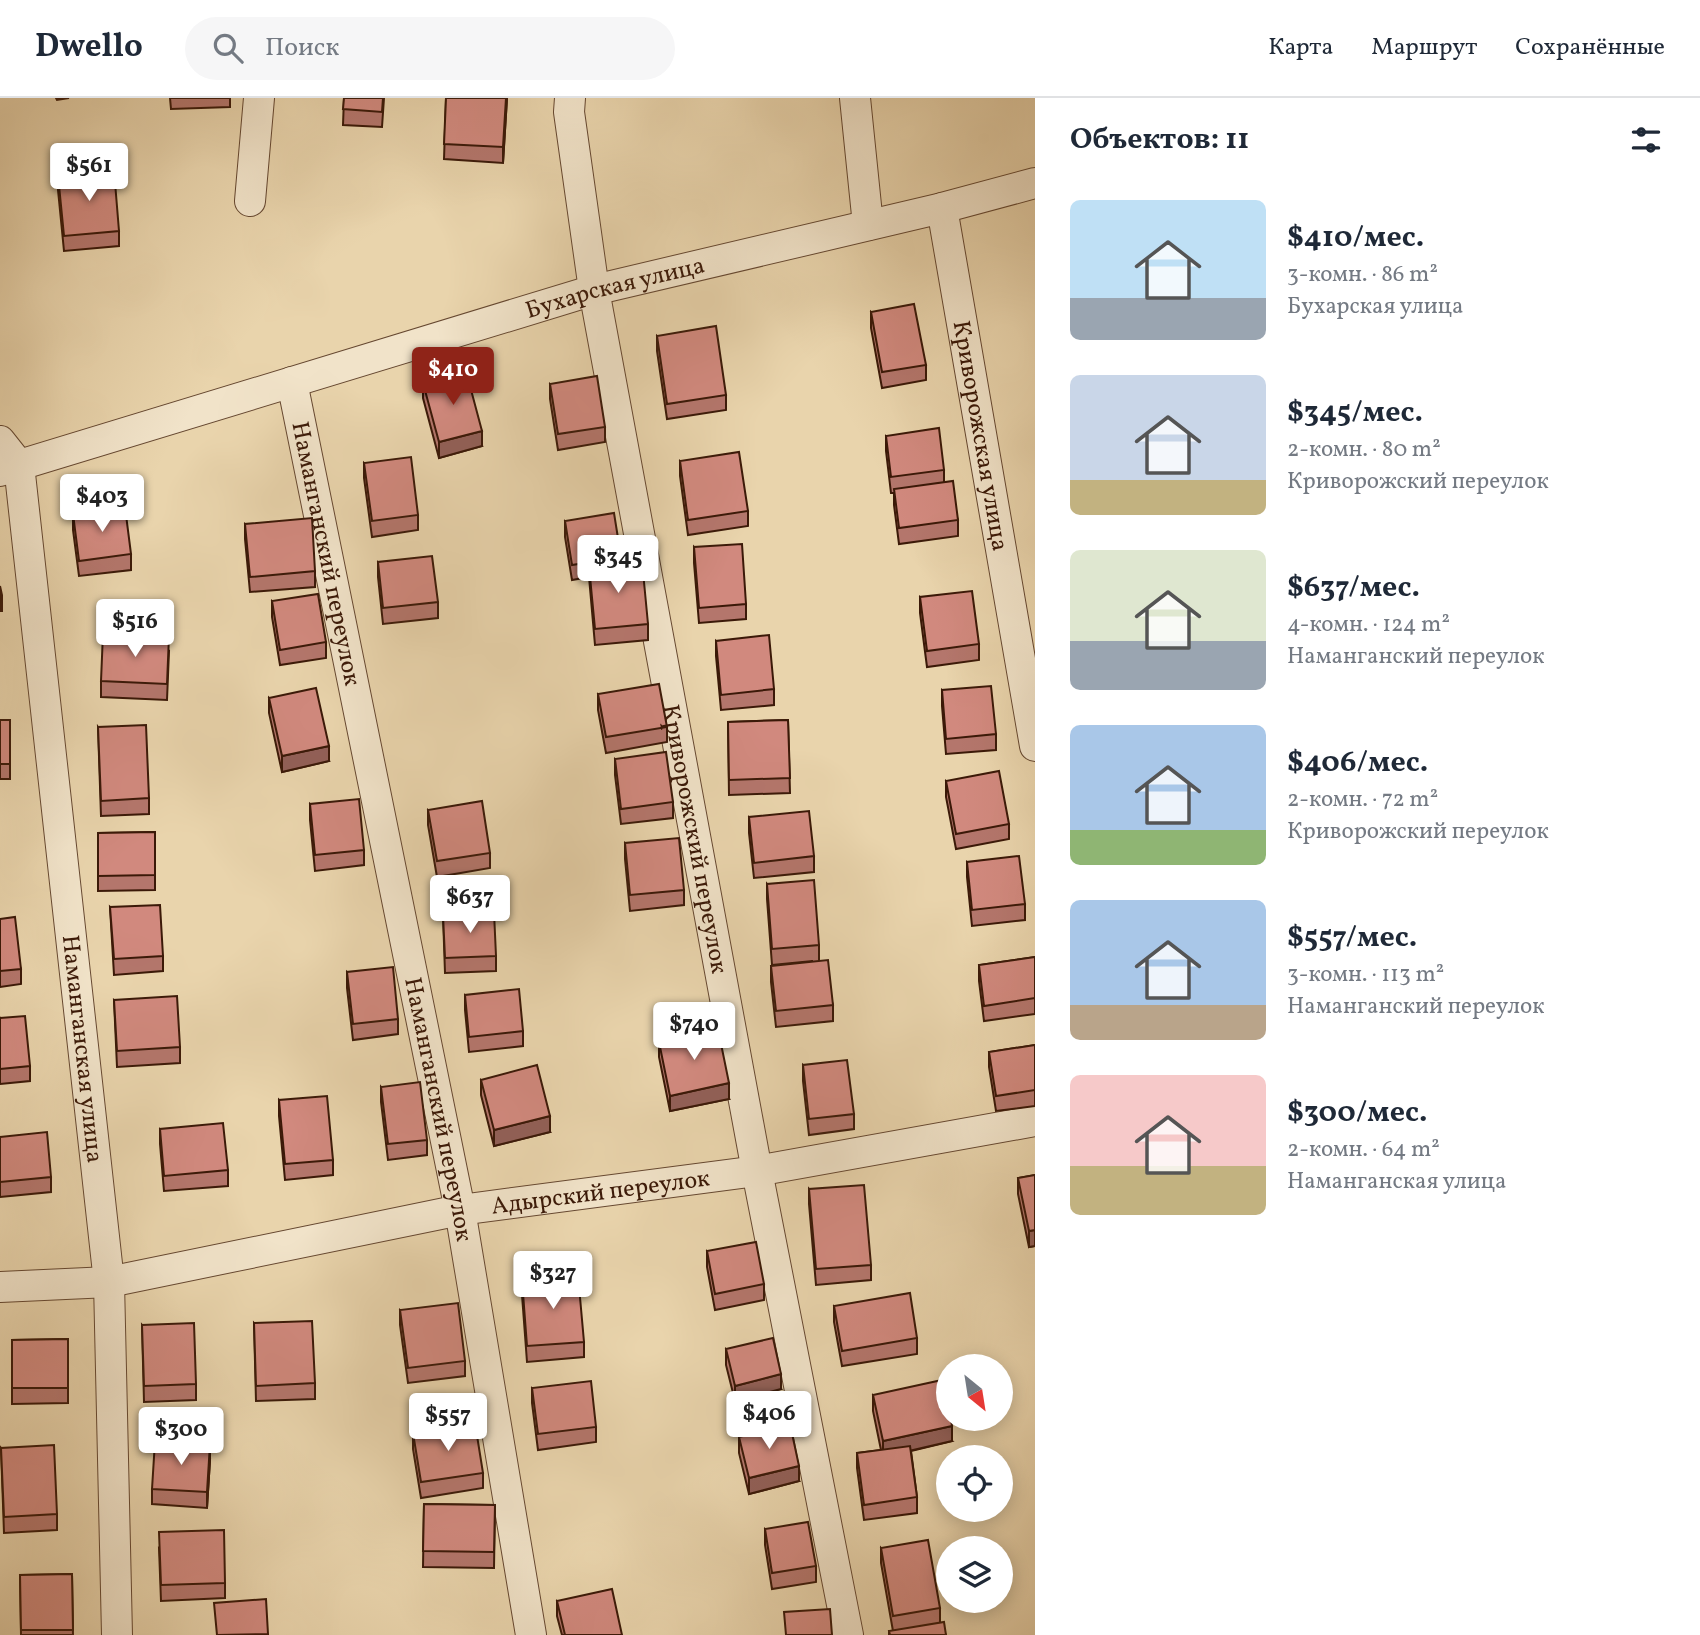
<!DOCTYPE html>
<html lang="ru">
<head>
<meta charset="utf-8">
<style>
	:root { --surface:#fff; --page:#f6f6f7; --text:#1f2937; --muted:#747a83; --line:#e0e1e3; --accent:#8f2418 }
	body { margin:0; font-family:Vollkorn,serif; background:var(--page); color:var(--text); height:100vh; display:flex; flex-direction:column; font-size:26px; white-space:nowrap }
	* { box-sizing:border-box; margin:0 }
	p { font-size:23px; color:var(--muted) }
	.icon { flex:none; width:38px; height:38px; fill:none; stroke:currentColor; stroke-width:2; stroke-linecap:round; stroke-linejoin:round }
	.map { position:relative; flex:1; overflow:hidden }
	.sheet { display:flex; flex-direction:column; background:var(--surface); width:665px }
	.sheet>* { flex:none }
	.needle { width:46px; rotate:150deg }
	.fabs { position:absolute; left:936px; top:1256px; display:grid; gap:14px }
	.fabs a { display:grid; place-items:center; width:77px; height:77px; border-radius:50%; background:var(--surface); box-shadow:0 4px 18px #0003; font-size:35px }
	.price { position:absolute; translate:-50% -60px; padding:0 16px; border-radius:7px; background:#fff; color:#222; font-size:23px; line-height:46px; filter:drop-shadow(0 2px 4px #0008) }
	.price::after { content:''; position:absolute; left:50%; top:42px; width:21px; height:16px; margin-left:-10px; background:inherit; clip-path:polygon(0 0,100% 0,50% 100%) }
	.price.current { background:var(--accent); color:#fff }
	ul { padding:0; list-style:none }
	li { display:flex; align-items:center; gap:21px; height:175px; padding:0 35px }
	li span { display:grid; place-items:center; flex:none; width:196px; height:140px; border-radius:10px; color:#555 }
	li>.icon { margin-inline-start:auto }
	span .icon { width:84px; height:84px; fill:#fffc; stroke-width:1 }
	li b { font-size:30px }
	h2 { display:flex; justify-content:space-between; align-items:center; height:84px; padding:0 35px; font-size:30px }
	header { display:flex; align-items:center; gap:42px; box-sizing:border-box; height:98px; padding:0 35px; background:var(--surface); border-bottom:2px solid var(--line) }
	header strong { font-size:33px }
	nav { display:flex; gap:38px; margin-inline-start:auto; font-size:24px }
	.search { width:490px; height:63px; background:var(--page); display:flex; align-items:center; gap:18px; box-sizing:border-box; padding:0 24px; border-radius:38px; color:var(--muted); font-size:26px }
	main { display:flex; flex:1; min-height:0 }
	.map>svg:first-child { display:block }
	.lines { fill:none; stroke-linecap:round; stroke-linejoin:round }
	.street-casing { stroke:#664831; stroke-width:32 }
	.street { stroke:#f1e3c9; stroke-width:30 }
	.wall { fill:#b4766c; stroke:#3b1908; stroke-width:2 }
	.shaded-wall { fill:#926058; stroke:#3b1908; stroke-width:2 }
	.building { fill:#d1897e; stroke:#3b1908; stroke-width:2 }
	.labels { text-anchor:middle; stroke-width:6; stroke-linejoin:round; paint-order:stroke }
	.street-label { font-size:24px; fill:#3b1908; stroke:#f1e3c9 }
</style>
</head>
<body>
<header>
<strong>Dwello</strong>
<div class="search"><svg class="icon" aria-label="search" viewBox="0 0 24 24"><circle cx="10" cy="10" r="6"/><path d="M15 15l6 6"/></svg>Поиск</div>
<nav><a>Карта</a><a>Маршрут</a><a>Сохранённые</a></nav>
</header>
<main>
<div class="map">
<svg width="1035" height="1537" viewBox="0 0 1035 1537">
	<rect width="100%" height="100%" fill="#e9d4ac"/>
	<filter id="stains"><feTurbulence type="fractalNoise" baseFrequency=".00286" numOctaves="4"/><feColorMatrix values="0 0 0 0 .2 0 0 0 0 .09 0 0 0 0 .02 0 0 0 .5 -.17"/></filter>
	<radialGradient id="worn" r=".72"><stop offset=".6" stop-color="#630" stop-opacity="0"/><stop offset="1" stop-color="#630" stop-opacity=".3"/></radialGradient>
	<g class="lines">
		<g class="street-casing">
			<g id="street">
				<path id="s1" d="M570,0L569,14L594,192L757,1073L848,1537"/>
				<path d="M855,0L868,127"/>
				<path d="M250,103L259,0"/>
				<path id="s2" d="M942,110L1035,648"/>
				<path id="s3" d="M292,284L460,1112L531,1537"/>
				<path id="s4" d="M0,343L19,367L109,1184L117,1537"/>
				<path id="s5" d="M0,373L594,192L942,110L1035,85"/>
				<path id="s6" d="M0,1189L109,1184L460,1112L757,1073L1035,1023"/>
			</g>
		</g>
		<use href="#street" class="street"/>
	</g>
	<path class="wall" d="M56,0H69L57,2Z
		M170,0H230V9L171,11Z
		M344,0H384L382,29L343,27Z
		M446,0H507L503,65L444,61Z
		M58,77L119,133V148L64,153L58,92Z
		M871,214L926,267V282L882,290L871,230Z
		M657,238L726,297V312L667,321L657,253Z
		M423,285L482,348L439,360L423,300Z
		M550,286L605,329V344L558,352L550,301Z
		M886,338L944,372V385L958,422V438L899,446L894,407V395H891L886,353Z
		M680,363L748,413V428L688,437L680,378Z
		M364,365L418,417V432L372,439L364,380Z
		M73,416L131,456V472L79,478L73,432Z
		M565,423L621,459V465L648,526V542L595,547L589,479L572,482L565,439Z
		M245,426L315,473V489L250,494L245,441Z
		M694,449L746,506V521L699,525L694,465Z
		M378,464L438,504V520L383,526L378,479Z
		M0,488L2,497V513H0Z
		M920,499L979,546V562L927,569L920,515Z
		M272,503L326,544V560L280,567L272,519Z
		M716,543L774,591V607L721,612L716,558Z
		M169,553L167,602L101,599V583Z
		M942,592L996,636V652L946,656L942,608Z
		M598,596L667,629V644L606,655L598,612Z
		M269,600L329,663L282,674L269,615Z
		M0,622H10V681H0Z
		M788,622L790,695L729,697L728,624Z
		M98,629L149,700V716L101,718Z
		M615,661L673,704V720L621,726L615,677Z
		M946,683L1009,726V741L956,751L946,699Z
		M310,706L364,752V767L315,773L310,722Z
		M428,712L490,755V770L437,779L428,727Z
		M749,719L814,758V774L754,780L749,735Z
		M155,734V792L98,793V735Z
		M625,745L684,792V807L630,813L625,761Z
		M967,764L1025,806V822L972,828L967,779Z
		M767,786L819,847V863L833,907V923L776,929L771,884V868L813,863L772,867L767,801Z
		M110,809L163,858V873L114,877Z
		M443,817L496,858V873L445,875Z
		M0,821L21,871V886L0,889Z
		M1035,859V916L984,923L979,883V867Z
		M347,874L398,921V936L353,942L347,890Z
		M465,897L523,933V948L469,954L465,912Z
		M114,902L180,949V965L117,969Z
		M0,920L30,968V983L0,986Z
		M659,944L729,1001L670,1013L659,959Z
		M1035,947V1008L996,1013L989,969V954Z
		M803,967L854,1016V1031L809,1037L803,983Z
		M481,982L550,1034L494,1048L481,997Z
		M381,989L427,1042V1057L388,1062L381,1004Z
		M279,1002L333,1062V1077L285,1082L279,1018Z
		M160,1031L228,1072V1088L164,1093L160,1046Z
		M0,1039L51,1079V1094L0,1099Z
		M1035,1077V1148L1029,1149L1018,1096V1080Z
		M809,1091L871,1167V1182L816,1187L809,1106Z
		M707,1153L764,1186V1202L715,1212L707,1169Z
		M522,1182L584,1244V1259L527,1264L522,1197Z
		M834,1208L917,1240V1256L842,1268L834,1224Z
		M400,1212L465,1263V1278L408,1285L400,1227Z
		M254,1225L315,1285V1301L256,1303Z
		M142,1227L196,1286V1302L144,1304Z
		M68,1241V1305L12,1306V1242Z
		M726,1251L781,1291L735,1303L726,1267Z
		M532,1290L596,1329V1344L538,1352L532,1305Z
		M873,1297L952,1343L911,1353L917,1399V1415L864,1422L857,1370V1355L881,1352L873,1313Z
		M413,1335L483,1375V1390L421,1400L413,1351Z
		M739,1339L799,1383L749,1396L739,1355Z
		M1,1350L57,1416V1432L4,1435Z
		M210,1362L207,1410L152,1406V1391Z
		M424,1406L495,1407L494,1470L423,1469Z
		M765,1431L816,1468V1484L772,1491L765,1447Z
		M159,1450L225,1485V1500L161,1503Z
		M881,1450L940,1510V1525L946,1537H889V1533H893L881,1465Z
		M72,1476L73,1537H21L20,1477Z
		M557,1503L622,1537H562L557,1518Z"/>
	<path class="shaded-wall" d="M506,0H507L503,65V49Z
		M482,333V348L439,360V344Z
		M329,648V663L282,674V658Z
		M729,985V1001L670,1013V998Z
		M550,1018V1034L494,1048V1032Z
		M1035,1132V1148L1029,1149V1133Z
		M781,1276V1291L735,1303V1288Z
		M952,1328V1343L883,1359V1343Z
		M210,1346V1362L207,1410V1394Z
		M799,1368V1383L749,1396V1380Z"/>
	<path class="building" d="M344,0H383L382,14L343,11Z
		M446,0H506L503,49L444,46Z
		M114,72L119,133L64,138L58,77Z
		M914,206L926,267L882,274L871,214Z
		M716,228L726,297L667,306L657,238Z
		M466,273L482,333L439,344L423,285Z
		M597,278L605,329L558,336L550,286Z
		M939,330L944,372L891,379L886,338Z
		M739,354L748,413L688,422L680,363Z
		M411,359L418,417L372,423L364,365Z
		M953,383L958,422L899,430L894,391Z
		M125,409L131,456L79,463L73,416Z
		M614,415L621,459L572,467L565,423Z
		M312,420L315,473L250,479L245,426Z
		M742,446L746,506L699,510L694,449Z
		M432,458L438,504L383,510L378,464Z
		M642,463L648,526L595,531L589,468Z
		M972,493L979,546L927,553L920,499Z
		M318,496L326,544L280,552L272,503Z
		M103,535L169,538L167,586L101,583Z
		M769,537L774,591L721,597L716,543Z
		M659,586L667,629L606,639L598,596Z
		M991,588L996,636L946,641L942,592Z
		M316,590L329,648L282,658L269,600Z
		M0,622H10V666H0Z
		M788,622L790,680L729,682L728,624Z
		M146,627L149,700L101,703L98,629Z
		M666,654L673,704L621,711L615,661Z
		M999,673L1009,726L956,736L946,683Z
		M359,701L364,752L315,757L310,706Z
		M482,703L490,755L437,763L428,712Z
		M809,713L814,758L754,765L749,719Z
		M155,734V777L98,778V735Z
		M679,740L684,792L630,797L625,745Z
		M1019,758L1025,806L972,812L967,764Z
		M814,782L819,847L772,851L767,786Z
		M160,807L163,858L114,861L110,809Z
		M494,814L496,858L445,860L443,817Z
		M15,819L21,871L0,873V821Z
		M1035,859V900L984,908L979,867Z
		M828,862L833,907L776,913L771,868Z
		M393,869L398,921L353,926L347,874Z
		M519,891L523,933L469,939L465,897Z
		M177,898L180,949L117,953L114,902Z
		M25,918L30,968L0,971V920Z
		M718,931L729,985L670,998L659,944Z
		M1035,947V992L996,998L989,954Z
		M847,962L854,1016L809,1021L803,967Z
		M537,967L550,1018L494,1032L481,982Z
		M420,984L427,1042L388,1046L381,989Z
		M327,998L333,1062L285,1066L279,1002Z
		M223,1025L228,1072L164,1078L160,1031Z
		M47,1034L51,1079L0,1084V1039Z
		M1035,1077V1132L1029,1133L1018,1080Z
		M864,1087L871,1167L816,1171L809,1091Z
		M756,1144L764,1186L715,1196L707,1153Z
		M578,1177L584,1244L527,1248L522,1182Z
		M910,1195L917,1240L842,1253L834,1208Z
		M458,1205L465,1263L408,1270L400,1212Z
		M312,1223L315,1285L256,1288L254,1225Z
		M194,1225L196,1286L144,1288L142,1227Z
		M773,1240L781,1276L735,1288L726,1251Z
		M68,1241V1290H12V1242Z
		M942,1282L948,1310V1321H951L952,1328L883,1343L873,1297Z
		M591,1283L596,1329L538,1336L532,1290Z
		M475,1325L483,1375L421,1384L413,1335Z
		M790,1326L799,1368L749,1380L739,1339Z
		M155,1343L210,1346L207,1394L152,1391Z
		M54,1347L57,1416L4,1419L1,1350Z
		M910,1348L917,1399L864,1407L857,1355Z
		M424,1406L495,1407L494,1454L423,1453Z
		M808,1424L816,1468L772,1475L765,1431Z
		M224,1432L225,1485L161,1487L159,1434Z
		M928,1442L940,1510L893,1518L881,1450Z
		M72,1476L73,1532H21L20,1477Z
		M612,1491L622,1537H565L557,1503Z
		M266,1501L268,1536L217,1537L214,1505Z
		M830,1511L832,1537H786L784,1514Z
		M944,1524L946,1537H890L889,1533Z"/>
	<g class="labels">
		<g class="street-label">
			<text dy="8" stroke="none"><textPath href="#s5" startOffset="642">Бухарская улица</textPath></text>
			<text dy="8" stroke="none"><textPath href="#s2" startOffset="231">Криворожская улица</textPath></text>
			<text dy="8" stroke="none"><textPath href="#s3" startOffset="175">Наманганский переулок</textPath></text>
			<text dy="8" stroke="none"><textPath href="#s1" startOffset="752">Криворожский переулок</textPath></text>
			<text dy="8" stroke="none"><textPath href="#s4" startOffset="618">Наманганская улица</textPath></text>
			<text dy="8" stroke="none"><textPath href="#s3" startOffset="742">Наманганский переулок</textPath></text>
			<text dy="8" stroke="none"><textPath href="#s6" startOffset="609">Адырский переулок</textPath></text>
		</g>
	</g>
	<rect width="100%" height="100%" filter="url(#stains)"/>
	<rect width="100%" height="100%" fill="url(#worn)"/>
</svg>
<div class="fabs">
<a><svg class="needle" viewBox="-14 -14 28 28"><path d="M0-13l5 13h-10z" fill="#e53935"/><path d="M0 13l5-13h-10z" fill="#747a83"/></svg></a>
<a><svg class="icon" aria-label="locate" viewBox="0 0 24 24"><circle cx="12" cy="12" r="6"/><path d="M12 2v4M12 18v4M2 12h4M18 12h4"/></svg></a>
<a><svg class="icon" aria-label="layers" viewBox="0 0 24 24"><path d="M12 4l9 5-9 5-9-5zM3 14l9 5 9-5"/></svg></a>
</div>
<b class="price" style="left:89px;top:105px">$561</b>
<b class="price current" style="left:453px;top:309px">$410</b>
<b class="price" style="left:102px;top:436px">$403</b>
<b class="price" style="left:618px;top:497px">$345</b>
<b class="price" style="left:135px;top:561px">$516</b>
<b class="price" style="left:470px;top:837px">$637</b>
<b class="price" style="left:694px;top:964px">$740</b>
<b class="price" style="left:553px;top:1213px">$327</b>
<b class="price" style="left:769px;top:1353px">$406</b>
<b class="price" style="left:448px;top:1355px">$557</b>
<b class="price" style="left:181px;top:1369px">$300</b>
</div>
<section class="sheet">
<h2>Объектов: 11<svg class="icon" aria-label="filters" viewBox="0 0 24 24"><path d="M4 7h16M4 17h16"/><circle cx="9" cy="7" r="2"/><circle cx="15" cy="17" r="2"/></svg></h2>
<ul>
<li><span style="background:linear-gradient(#bfe0f5 70%,#9aa5b1 0)"><svg class="icon" aria-label="home" viewBox="0 0 24 24"><path d="M3 11l9-7 9 7M6 9v11h12V9"/></svg></span><div><b>$410/мес.</b><p>3-комн. · 86 m²</p><p>Бухарская улица</p></div></li>
<li><span style="background:linear-gradient(#c9d6e8 75%,#c2b280 0)"><svg class="icon" aria-label="home" viewBox="0 0 24 24"><path d="M3 11l9-7 9 7M6 9v11h12V9"/></svg></span><div><b>$345/мес.</b><p>2-комн. · 80 m²</p><p>Криворожский переулок</p></div></li>
<li><span style="background:linear-gradient(#dfe7d0 65%,#9aa5b1 0)"><svg class="icon" aria-label="home" viewBox="0 0 24 24"><path d="M3 11l9-7 9 7M6 9v11h12V9"/></svg></span><div><b>$637/мес.</b><p>4-комн. · 124 m²</p><p>Наманганский переулок</p></div></li>
<li><span style="background:linear-gradient(#a9c7e8 75%,#8fb573 0)"><svg class="icon" aria-label="home" viewBox="0 0 24 24"><path d="M3 11l9-7 9 7M6 9v11h12V9"/></svg></span><div><b>$406/мес.</b><p>2-комн. · 72 m²</p><p>Криворожский переулок</p></div></li>
<li><span style="background:linear-gradient(#a9c7e8 75%,#b9a48a 0)"><svg class="icon" aria-label="home" viewBox="0 0 24 24"><path d="M3 11l9-7 9 7M6 9v11h12V9"/></svg></span><div><b>$557/мес.</b><p>3-комн. · 113 m²</p><p>Наманганский переулок</p></div></li>
<li><span style="background:linear-gradient(#f6c9c9 65%,#c2b280 0)"><svg class="icon" aria-label="home" viewBox="0 0 24 24"><path d="M3 11l9-7 9 7M6 9v11h12V9"/></svg></span><div><b>$300/мес.</b><p>2-комн. · 64 m²</p><p>Наманганская улица</p></div></li>
</ul>
</section>
</main>
</body>
</html>
